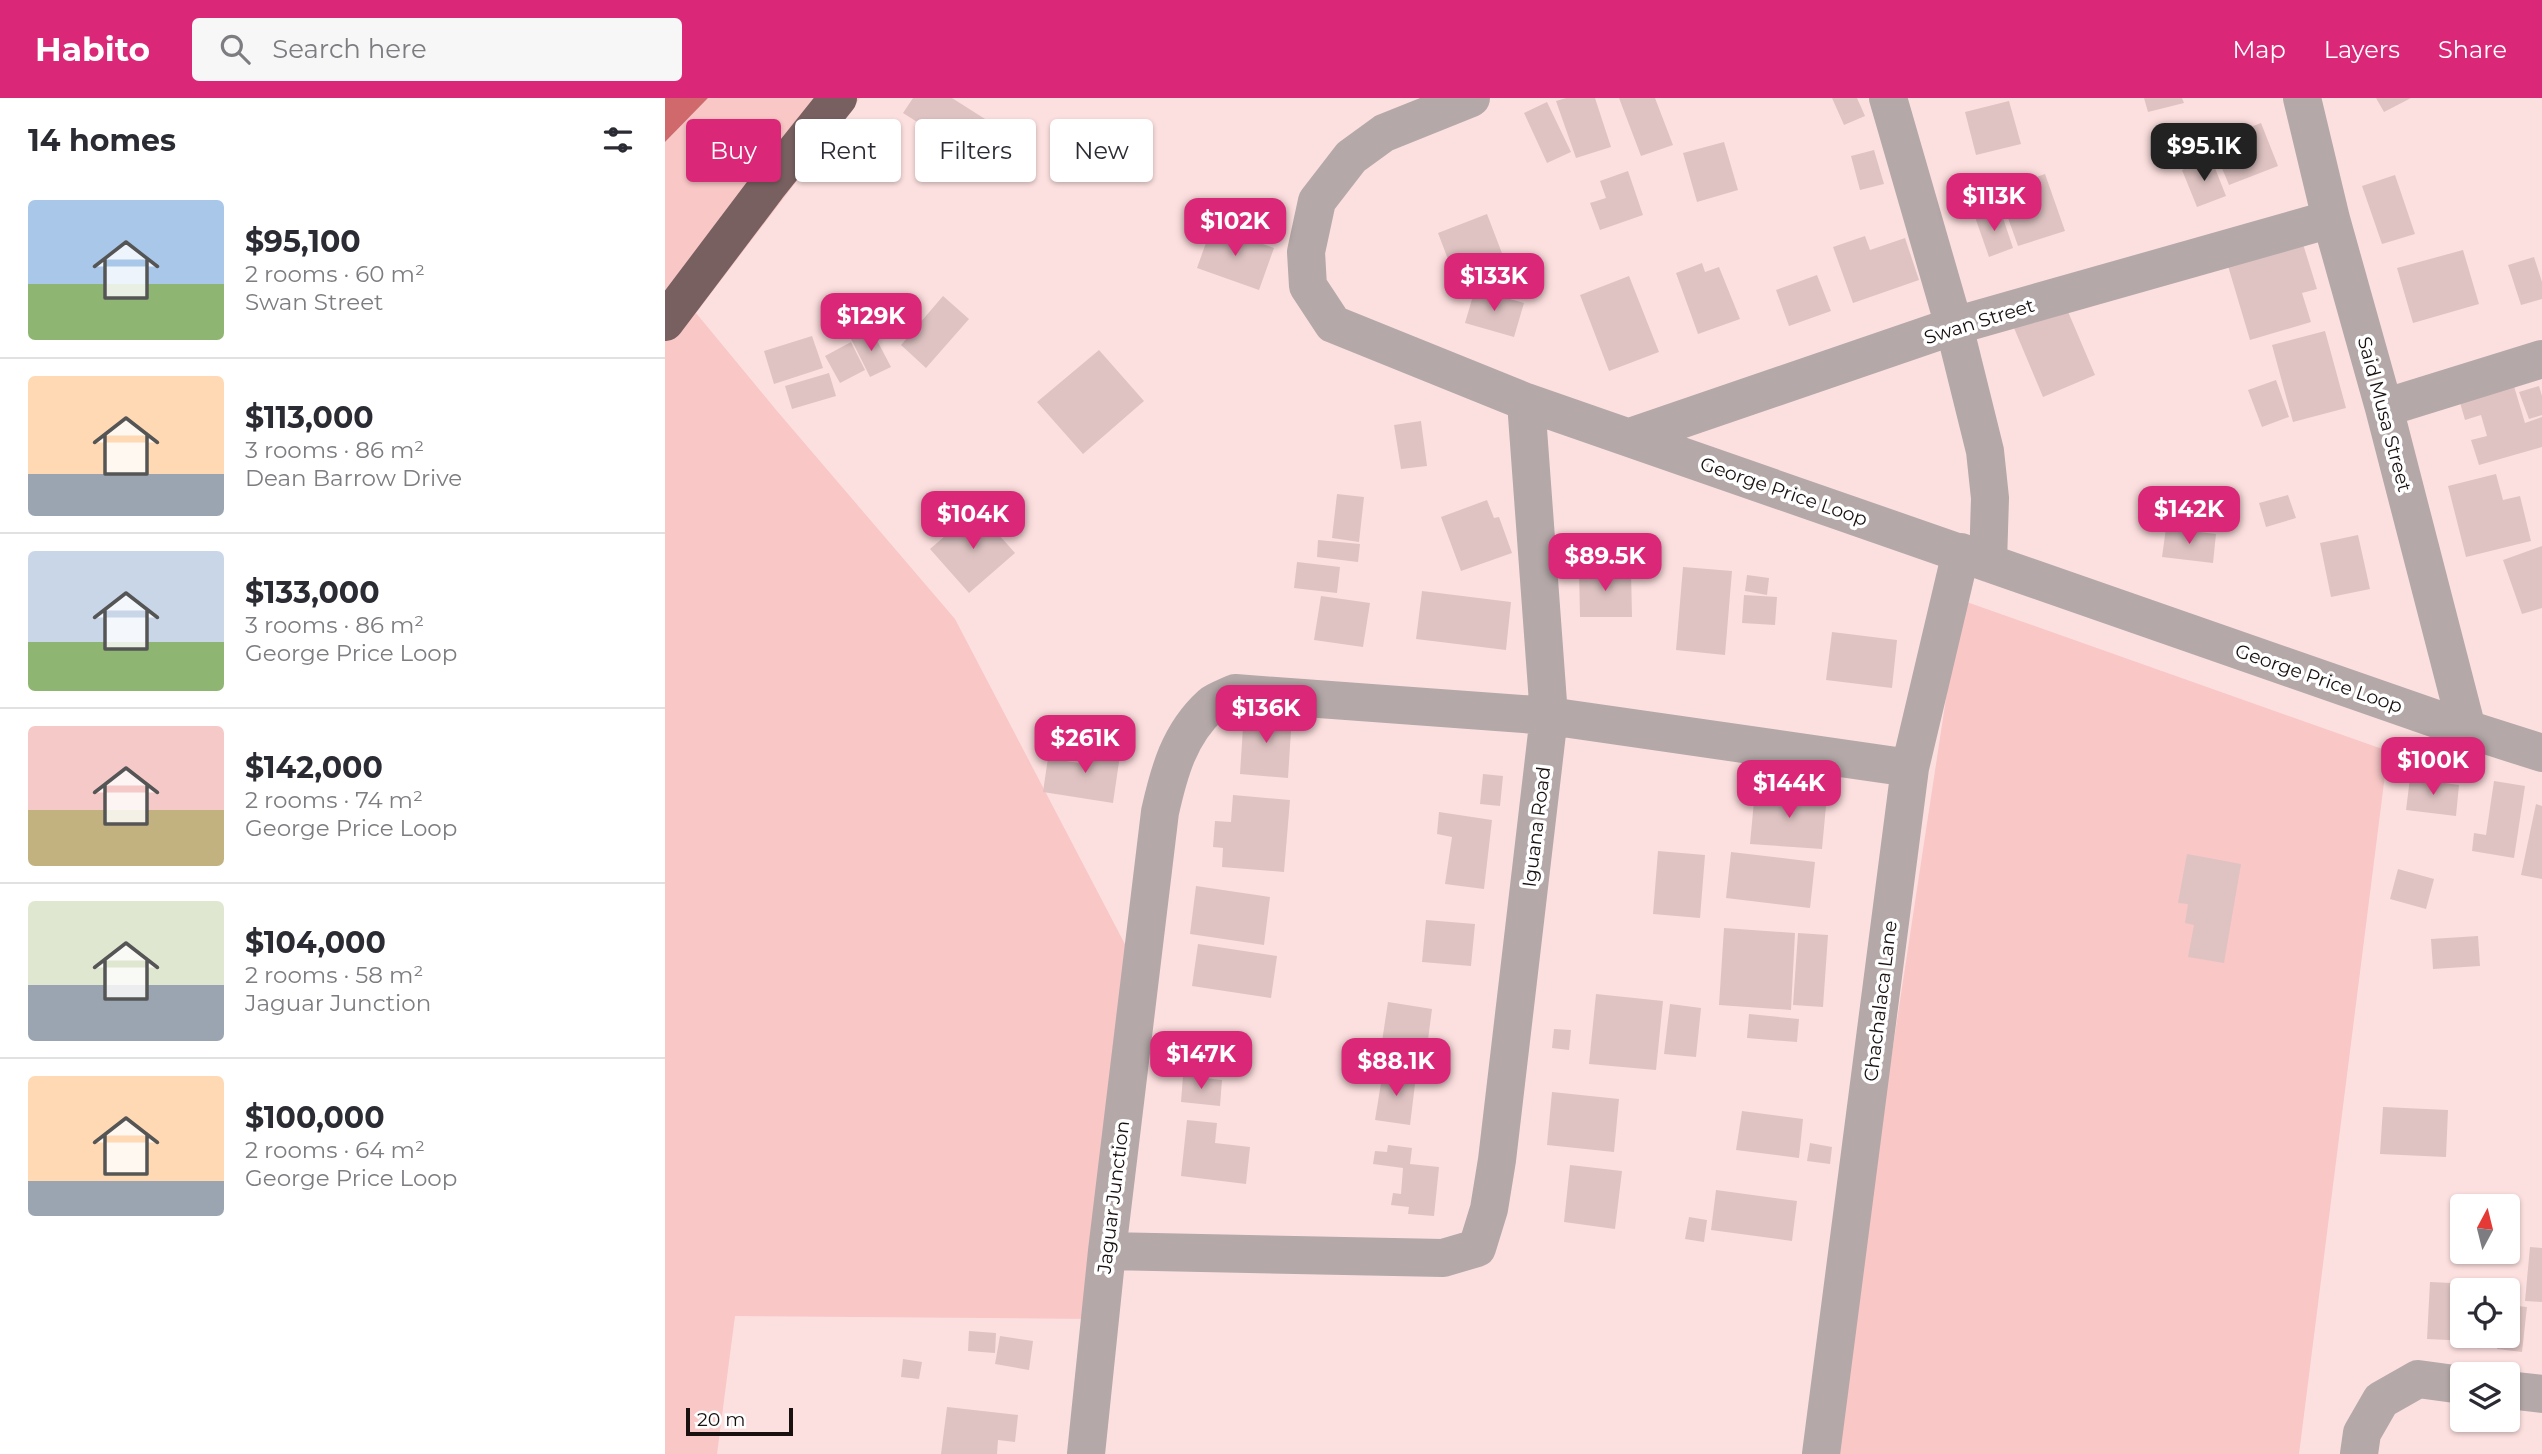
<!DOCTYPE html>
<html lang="en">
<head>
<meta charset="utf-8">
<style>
	:root { --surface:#fff; --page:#f7f7f7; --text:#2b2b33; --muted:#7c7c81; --line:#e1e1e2; --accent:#db2777 }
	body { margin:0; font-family:Montserrat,sans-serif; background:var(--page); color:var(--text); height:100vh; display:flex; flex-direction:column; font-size:26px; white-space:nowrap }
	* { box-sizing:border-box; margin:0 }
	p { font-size:23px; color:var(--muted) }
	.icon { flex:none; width:38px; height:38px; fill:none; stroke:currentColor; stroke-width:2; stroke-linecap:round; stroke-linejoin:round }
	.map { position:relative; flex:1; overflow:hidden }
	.side { display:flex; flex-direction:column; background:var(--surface); width:665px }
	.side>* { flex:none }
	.top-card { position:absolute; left:21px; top:21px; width:665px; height:63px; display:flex; gap:14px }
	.needle { width:46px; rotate:7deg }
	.tools { position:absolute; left:1785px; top:1096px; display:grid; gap:14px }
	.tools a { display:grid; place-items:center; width:70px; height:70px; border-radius:7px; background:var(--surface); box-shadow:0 2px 5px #0004; font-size:35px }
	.scale { position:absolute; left:21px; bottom:18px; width:107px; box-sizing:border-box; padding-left:7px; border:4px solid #191010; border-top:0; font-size:19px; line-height:24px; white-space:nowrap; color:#191010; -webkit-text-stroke:5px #fff; paint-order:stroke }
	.price { position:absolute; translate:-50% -60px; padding:0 16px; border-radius:14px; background:var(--accent); color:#fff; font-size:23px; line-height:46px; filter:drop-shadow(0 2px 4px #0008) }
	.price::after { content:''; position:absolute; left:50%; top:42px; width:21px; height:16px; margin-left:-10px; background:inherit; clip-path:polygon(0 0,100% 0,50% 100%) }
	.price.on { background:#222; color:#fff }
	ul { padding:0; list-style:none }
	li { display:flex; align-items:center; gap:21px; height:175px; padding:0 28px }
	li+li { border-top:2px solid var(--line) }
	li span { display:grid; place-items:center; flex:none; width:196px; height:140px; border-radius:7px; color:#555 }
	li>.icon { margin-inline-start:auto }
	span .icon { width:84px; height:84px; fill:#fffc; stroke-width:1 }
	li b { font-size:30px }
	h2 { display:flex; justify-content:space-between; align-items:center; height:84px; padding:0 28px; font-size:30px }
	.chip { padding:0 24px; border-radius:7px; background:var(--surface); box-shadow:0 2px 5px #0004; font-size:24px; line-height:63px }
	.chip.on { background:var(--accent); color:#fff }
	header { display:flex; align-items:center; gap:42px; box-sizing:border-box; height:98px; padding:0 35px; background:var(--accent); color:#fff }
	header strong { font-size:33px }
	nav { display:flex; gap:38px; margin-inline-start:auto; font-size:24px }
	.search { width:490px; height:63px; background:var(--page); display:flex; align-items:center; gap:18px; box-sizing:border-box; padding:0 24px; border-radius:7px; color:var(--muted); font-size:26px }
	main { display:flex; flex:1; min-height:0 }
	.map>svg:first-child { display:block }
	.green { fill:#f8c7c6 }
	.water { fill:#cf696c }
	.building { fill:#dec3c2 }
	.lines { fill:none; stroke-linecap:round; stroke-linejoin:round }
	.minor { stroke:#b4a8a8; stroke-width:38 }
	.highway { stroke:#786060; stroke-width:38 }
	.labels { text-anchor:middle; stroke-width:7; stroke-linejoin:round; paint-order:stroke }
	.street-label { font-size:19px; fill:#191010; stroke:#fff }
</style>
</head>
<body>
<header>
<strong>Habito</strong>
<div class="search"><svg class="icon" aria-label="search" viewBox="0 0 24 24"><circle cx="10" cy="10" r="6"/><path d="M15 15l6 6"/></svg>Search here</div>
<nav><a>Map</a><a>Layers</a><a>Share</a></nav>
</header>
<main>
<section class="side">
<h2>14 homes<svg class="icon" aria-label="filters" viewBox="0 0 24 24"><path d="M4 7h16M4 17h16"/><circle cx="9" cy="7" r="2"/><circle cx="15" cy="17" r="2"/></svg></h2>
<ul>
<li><span style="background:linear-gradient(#a9c7e8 60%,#8fb573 0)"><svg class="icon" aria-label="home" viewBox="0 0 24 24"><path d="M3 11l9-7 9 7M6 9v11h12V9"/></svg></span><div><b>$95,100</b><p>2 rooms · 60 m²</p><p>Swan Street</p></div></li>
<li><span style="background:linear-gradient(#ffd9b3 70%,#9aa5b1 0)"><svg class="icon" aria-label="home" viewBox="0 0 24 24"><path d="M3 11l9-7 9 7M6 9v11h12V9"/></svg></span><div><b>$113,000</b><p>3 rooms · 86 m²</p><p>Dean Barrow Drive</p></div></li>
<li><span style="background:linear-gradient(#c9d6e8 65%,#8fb573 0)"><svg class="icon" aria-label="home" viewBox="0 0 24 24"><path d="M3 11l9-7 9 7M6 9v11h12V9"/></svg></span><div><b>$133,000</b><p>3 rooms · 86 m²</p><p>George Price Loop</p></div></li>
<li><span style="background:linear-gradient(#f6c9c9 60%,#c2b280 0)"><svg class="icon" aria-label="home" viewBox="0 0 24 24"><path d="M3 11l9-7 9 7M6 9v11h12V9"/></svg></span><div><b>$142,000</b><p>2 rooms · 74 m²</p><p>George Price Loop</p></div></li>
<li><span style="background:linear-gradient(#dfe7d0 60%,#9aa5b1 0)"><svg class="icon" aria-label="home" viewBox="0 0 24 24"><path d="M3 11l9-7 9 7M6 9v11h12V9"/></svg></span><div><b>$104,000</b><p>2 rooms · 58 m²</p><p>Jaguar Junction</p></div></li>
<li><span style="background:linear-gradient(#ffd9b3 75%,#9aa5b1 0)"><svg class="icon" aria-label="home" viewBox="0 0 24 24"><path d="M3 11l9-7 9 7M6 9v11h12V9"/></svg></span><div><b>$100,000</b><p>2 rooms · 64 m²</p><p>George Price Loop</p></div></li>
</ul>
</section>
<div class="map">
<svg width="1877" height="1356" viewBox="0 0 1877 1356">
	<rect width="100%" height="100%" fill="#fce0df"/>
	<path class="green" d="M43,0H195L31,215L112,313L290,521L463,852L428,1221L70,1218L52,1356H0V44Z
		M1296,502L1723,653L1634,1356H1166Z"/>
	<path class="water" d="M0,0H43L0,44Z"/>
	<path class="building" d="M248,0H287L350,40L328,72L238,15Z
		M901,0H930L946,49L911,60L891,3Z
		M954,0H990L1008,47L976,58Z
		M1167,0H1192L1200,18L1179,27Z
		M1479,0H1517L1519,5L1483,14Z
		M1711,0H1746L1719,14Z
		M1344,3L1356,46L1311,57L1300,14Z
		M882,4L906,54L882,65L859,15Z
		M1596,25L1613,68L1564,87L1546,44Z
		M1059,44L1073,92L1032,104L1018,55Z
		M1209,52L1219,86L1195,92L1186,58Z
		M1546,60L1561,98L1532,109L1517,72Z
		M963,73L978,117L935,132L925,105L941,100L935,83Z
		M1380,76L1400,133L1353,148L1333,92Z
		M1730,77L1750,136L1717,146L1697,88Z
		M1335,111L1348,150L1324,159L1310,119Z
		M822,116L843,171L794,190L773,135Z
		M547,128L609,150L594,192L532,170Z
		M1200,138L1205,152L1240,140L1254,182L1188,205L1168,149Z
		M1638,146L1652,191L1637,195L1646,224L1585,242L1563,168Z
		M1798,152L1814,206L1748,225L1732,170Z
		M1869,159L1877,184V201L1856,207L1843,167Z
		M1037,165L1040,174L1054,169L1075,221L1033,236L1011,175Z
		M1152,177L1166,213L1124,228L1111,192Z
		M964,178L994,254L944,273L915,197Z
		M810,191L859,205L849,239L800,225Z
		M278,198L304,221L261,270L236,247Z
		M1401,209L1430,277L1378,299L1349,230Z
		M206,231L226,269L205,279L186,241Z
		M1660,233L1681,310L1628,324L1607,247Z
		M147,238L158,270L109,286L99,253Z
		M186,244L200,272L175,285L160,258Z
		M434,252L479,303L418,356L372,304Z
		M164,275L171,298L127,311L120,288Z
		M1846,278L1860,325L1877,319V349L1814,367L1806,342L1822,338L1816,317L1800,322L1792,294Z
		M1611,282L1624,319L1597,329L1583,292Z
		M1874,288L1877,298V317L1864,321L1854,294Z
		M756,323L762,368L736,371L729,327Z
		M1831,376L1838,402L1855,398L1866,443L1801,459L1783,388Z
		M672,396L699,399L694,444L667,440Z
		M1623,397L1631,420L1601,429L1594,405Z
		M822,402L829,420L834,419L847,455L796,473L776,419Z
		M311,411L350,455L304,495L265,451Z
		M1501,430L1551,436L1548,465L1497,459Z
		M1693,437L1705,491L1666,499L1655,445Z
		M653,442L695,446L693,464L652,459Z
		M1877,448V510L1857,516L1838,462Z
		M632,464L675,469L672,495L629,490Z
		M1018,469L1067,473L1060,557L1011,552Z
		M914,472H966L967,519H915Z
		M1082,477L1104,480L1102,497L1080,493Z
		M757,493L846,504L841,552L751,541Z
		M1079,497L1112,499L1110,527L1077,525Z
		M656,498L705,505L698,549L649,542Z
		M1167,534L1232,542L1227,590L1161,582Z
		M579,613L627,617L623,680L575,676Z
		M423,641L440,644L439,654L455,657L448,705L378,694L383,660L414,665L416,652L421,653Z
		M818,676L838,678L835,708L815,706Z
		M1745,680L1794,687L1791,718L1741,712Z
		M1829,683L1860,688L1849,760L1807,753L1809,735L1821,737Z
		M1090,692L1162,697L1157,751L1085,746Z
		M568,697L625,702L619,774L557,769L558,750L548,749L550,723L566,724Z
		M1871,706L1877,708V781L1856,777Z
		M774,714L827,722L819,791L780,786L787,739L772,736Z
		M993,753L1040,757L1035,820L988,816Z
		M1066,754L1150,764L1145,810L1061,800Z
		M1522,756L1576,766L1559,865L1523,859L1529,827L1520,825L1523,806L1513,805Z
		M1733,771L1769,781L1761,811L1725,801Z
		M531,788L605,799L599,847L525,836Z
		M761,822L810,826L806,868L757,864Z
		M1059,830L1130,835L1126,912L1054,907Z
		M1133,835L1163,837L1158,909L1128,907Z
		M1813,838L1815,868L1768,871L1766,841Z
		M533,846L612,858L606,900L527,888Z
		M931,896L998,903L991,972L924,966Z
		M723,904L767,911L761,957L716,950Z
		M1005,906L1036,910L1031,959L999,956Z
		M1084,916L1134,921L1132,944L1082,940Z
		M889,931L906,932L904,952L887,950Z
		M509,942L553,946L550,976L506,972Z
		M718,973L751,978L745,1027L710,1022Z
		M518,978L557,982L555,1008L516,1004Z
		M887,994L954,1001L949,1054L882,1047Z
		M1718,1009L1783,1012L1781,1059L1715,1056Z
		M1077,1013L1138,1021L1134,1060L1071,1052Z
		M522,1022L552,1025L550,1045L585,1049L581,1086L516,1078Z
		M1145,1045L1167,1049L1165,1066L1142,1063Z
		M723,1047L747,1050L745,1066L774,1069L769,1118L743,1116L744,1109L726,1107L728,1095L736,1096L738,1070L708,1066L710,1053L722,1054Z
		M905,1067L957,1073L950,1131L899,1124Z
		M1051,1092L1132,1103L1127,1143L1046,1132Z
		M1024,1119L1042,1122L1039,1144L1020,1141Z
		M1865,1149L1877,1150V1204L1860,1203Z
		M1765,1184L1829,1187L1828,1192H1797V1237H1826V1244L1762,1241Z
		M1843,1207L1862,1209L1857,1254L1832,1251L1834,1237H1843Z
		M304,1233L331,1235L330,1255L303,1253Z
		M335,1238L368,1243L364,1272L330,1266Z
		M238,1261L257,1264L254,1281L236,1279Z
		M282,1309L353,1317L350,1344L333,1342L332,1356H276Z"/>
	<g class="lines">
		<path class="minor" d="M806,0L719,35L686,59L652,103L641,154L643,188L668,226L861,304L1780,624L1877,655
			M1223,0L1289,228L1320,353L1325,400L1323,465
			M1637,0L1666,121L1719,310L1802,631
			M1719,310L1877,261
			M965,339L1289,228L1666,121
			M442,1153L778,1160L812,1150L824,1111L832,1062L884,618L861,304
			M1843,1292L1877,1296
			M421,1356L442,1153L495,714C504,674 514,636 546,607C552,602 562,599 570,595L884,618L1245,670
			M1156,1356L1245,670L1296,454
			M1694,1356L1697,1335L1716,1302L1753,1281L1797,1287"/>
		<path class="highway" d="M0,224L102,89L173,0"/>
	</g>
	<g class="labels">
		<g class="street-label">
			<text transform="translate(1314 223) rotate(-17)" y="7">Swan Street</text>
			<text transform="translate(1720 316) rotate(75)" y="7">Said Musa Street</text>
			<text transform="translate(1119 393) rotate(19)" y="7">George Price Loop</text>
			<text transform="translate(1654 580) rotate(19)" y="7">George Price Loop</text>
			<text transform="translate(871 729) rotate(-83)" y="7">Iguana Road</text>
			<text transform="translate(1215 903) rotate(-83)" y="7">Chachalaca Lane</text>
			<text transform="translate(448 1099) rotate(-83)" y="7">Jaguar Junction</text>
		</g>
	</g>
</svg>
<div class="tools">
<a><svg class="needle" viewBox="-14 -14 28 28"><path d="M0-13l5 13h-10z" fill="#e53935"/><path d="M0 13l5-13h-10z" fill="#7c7c81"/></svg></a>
<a><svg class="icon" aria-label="locate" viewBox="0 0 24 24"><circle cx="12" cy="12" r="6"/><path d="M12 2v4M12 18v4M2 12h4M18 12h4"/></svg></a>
<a><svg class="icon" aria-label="layers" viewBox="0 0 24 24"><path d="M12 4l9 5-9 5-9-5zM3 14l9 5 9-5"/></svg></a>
</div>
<div class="scale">20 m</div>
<b class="price on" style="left:1539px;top:85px">$95.1K</b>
<b class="price" style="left:1329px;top:135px">$113K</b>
<b class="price" style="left:570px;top:160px">$102K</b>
<b class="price" style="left:829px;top:215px">$133K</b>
<b class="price" style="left:206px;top:255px">$129K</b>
<b class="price" style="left:1524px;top:448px">$142K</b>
<b class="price" style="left:308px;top:453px">$104K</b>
<b class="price" style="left:940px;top:495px">$89.5K</b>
<b class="price" style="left:601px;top:647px">$136K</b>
<b class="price" style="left:420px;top:677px">$261K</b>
<b class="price" style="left:1768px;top:699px">$100K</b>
<b class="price" style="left:1124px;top:722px">$144K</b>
<b class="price" style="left:536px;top:993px">$147K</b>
<b class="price" style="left:731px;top:1000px">$88.1K</b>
<div class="top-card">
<a class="chip on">Buy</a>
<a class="chip">Rent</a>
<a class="chip">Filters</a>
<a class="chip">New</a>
</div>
</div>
</main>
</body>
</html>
